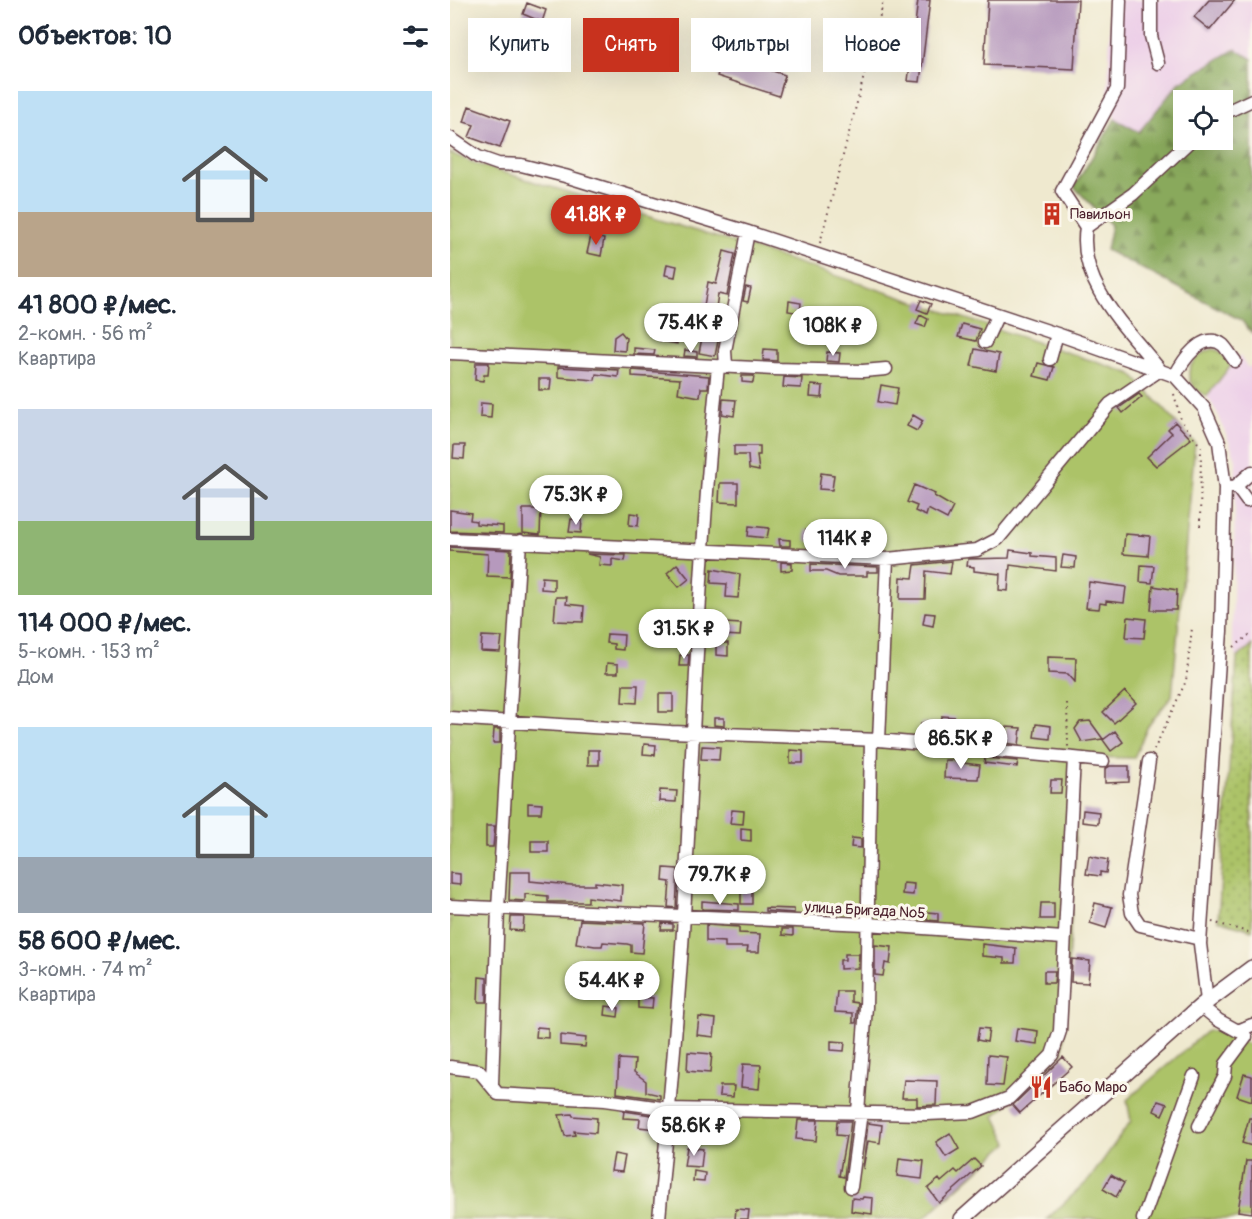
<!DOCTYPE html>
<html lang="ru">
<head>
<meta charset="utf-8">
<style>
	:root { --surface:#fff; --page:#f2f2f3; --text:#1f2937; --muted:#747a83; --accent:#c8321e }
	body { margin:0; font-family:Pangolin,sans-serif; background:var(--page); color:var(--text); height:100vh; display:flex; flex-direction:column; font-size:22px; white-space:nowrap }
	* { box-sizing:border-box; margin:0 }
	p { font-size:20px; color:var(--muted) }
	.icon { flex:none; width:33px; height:33px; fill:none; stroke:currentColor; stroke-width:2; stroke-linecap:round; stroke-linejoin:round }
	.map { position:relative; flex:1; overflow:hidden }
	.drawer { display:flex; flex-direction:column; background:var(--surface); width:450px }
	.drawer>* { flex:none }
	.banner { position:absolute; left:18px; top:18px; width:570px; height:54px; display:flex; gap:12px }
	.buttons { position:absolute; left:723px; top:90px; display:grid; gap:12px }
	.buttons a { display:grid; place-items:center; width:60px; height:60px; border-radius:0px; background:var(--surface); box-shadow:0 6px 24px #0002; font-size:30px }
	.price { position:absolute; translate:-50% -51px; padding:0 14px; border-radius:21px; background:#fff; color:#222; font-size:20px; line-height:39px; filter:drop-shadow(0 2px 3px #0008) }
	.price::after { content:''; position:absolute; left:50%; top:36px; width:18px; height:14px; margin-left:-9px; background:inherit; clip-path:polygon(0 0,100% 0,50% 100%) }
	.price.on { background:var(--accent); color:#fff }
	ul { padding:0; list-style:none }
	li { display:grid; align-content:center; gap:12px; height:318px; padding:0 18px }
	li span { display:grid; place-items:center; height:186px; border-radius:0px; color:#555 }
	li>.icon { margin-inline-start:auto }
	span .icon { width:108px; height:108px; fill:#fffc; stroke-width:1 }
	li b { font-size:26px }
	h2 { display:flex; justify-content:space-between; align-items:center; height:72px; padding:0 18px; font-size:26px }
	.pill { padding:0 21px; border-radius:0px; background:var(--surface); box-shadow:0 6px 24px #0002; font-size:21px; line-height:54px }
	.pill.on { background:var(--accent); color:#fff }
	main { display:flex; flex:1; min-height:0 }
	.map>svg:first-child { display:block }
	.built { fill:#edd0e8 }
	.grass { fill:url(#grass-tufts); stroke:#7b714a; stroke-width:1.5 }
	.forest { fill:url(#forest-firs); stroke:#6a6444; stroke-width:1.5; fill-rule:evenodd }
	.park { fill:url(#park-dots); stroke:#7b714a; stroke-width:1.5 }
	.garden { fill:#acc368; stroke:#7b714a; stroke-width:1.5 }
	.building { fill:#b699bd }
	.lines { fill:none; stroke-linecap:round; stroke-linejoin:round }
	.minor-casing { stroke:#633d44; stroke-width:15 }
	.major-casing { stroke:#633d44; stroke-width:18 }
	.path { stroke:#633d44; stroke-width:2; stroke-dasharray:1.5 4.5; stroke-linecap:butt }
	.minor { stroke:#fff; stroke-width:12 }
	.major { stroke:#fff; stroke-width:15 }
	.labels { text-anchor:middle; stroke-width:6; stroke-linejoin:round; paint-order:stroke }
	.poi-label { font-size:15px; fill:#4a1f2b; stroke:#fbf7ec; text-anchor:start }
	.street-label { font-size:15px; fill:#4a1f2b; stroke:#fbf7ec }
</style>
</head>
<body>
<main>
<section class="drawer">
<h2>Объектов: 10<svg class="icon" aria-label="filters" viewBox="0 0 24 24"><path d="M4 7h16M4 17h16"/><circle cx="9" cy="7" r="2"/><circle cx="15" cy="17" r="2"/></svg></h2>
<ul>
<li><span style="background:linear-gradient(#bfe0f5 65%,#b9a48a 0)"><svg class="icon" aria-label="home" viewBox="0 0 24 24"><path d="M3 11l9-7 9 7M6 9v11h12V9"/></svg></span><div><b>41 800 ₽/мес.</b><p>2-комн. · 56 m²</p><p>Квартира</p></div></li>
<li><span style="background:linear-gradient(#c9d6e8 60%,#8fb573 0)"><svg class="icon" aria-label="home" viewBox="0 0 24 24"><path d="M3 11l9-7 9 7M6 9v11h12V9"/></svg></span><div><b>114 000 ₽/мес.</b><p>5-комн. · 153 m²</p><p>Дом</p></div></li>
<li><span style="background:linear-gradient(#bfe0f5 70%,#9aa5b1 0)"><svg class="icon" aria-label="home" viewBox="0 0 24 24"><path d="M3 11l9-7 9 7M6 9v11h12V9"/></svg></span><div><b>58 600 ₽/мес.</b><p>3-комн. · 74 m²</p><p>Квартира</p></div></li>
</ul>
</section>
<div class="map">
<svg width="802" height="1219" viewBox="0 0 802 1219">
	<defs>
		<pattern id="grass-tufts" width="24" height="20" patternUnits="userSpaceOnUse" patternTransform="scale(1.5)"><rect width="24" height="20" fill="#acc368"/><path d="M3 7l-1-3M5 7V3M7 7l1-3M15 17l-1-3M17 17v-4M19 17l1-3" fill="none" stroke="#8e9e56"/></pattern>
		<pattern id="forest-firs" width="22" height="20" patternUnits="userSpaceOnUse" patternTransform="scale(1.5)"><rect width="22" height="20" fill="#89a95c"/><path d="M5 1l3.5 6h-7zM16 11l3.5 6h-7z" fill="#72894c"/></pattern>
		<pattern id="park-dots" width="8" height="8" patternUnits="userSpaceOnUse" patternTransform="scale(1.5)"><rect width="8" height="8" fill="#acc368"/><path d="M2 2h.1M6 6h.1" fill="none" stroke="#8e9e56" stroke-width="1.8" stroke-linecap="round"/></pattern>
	</defs>
	<rect width="100%" height="100%" fill="#fbf7ec"/>
	<filter id="ink" filterUnits="userSpaceOnUse"><feTurbulence type="fractalNoise" baseFrequency=".0167" numOctaves="2"/><feDisplacementMap in="SourceGraphic" scale="12" xChannelSelector="R" yChannelSelector="G"/><feConvolveMatrix kernelMatrix="1 2 1 2 8 2 1 2 1" color-interpolation-filters="sRGB"/></filter>
	<filter id="wash" filterUnits="userSpaceOnUse"><feTurbulence type="fractalNoise" baseFrequency=".008" numOctaves="4" result="noise"/><feDisplacementMap in="SourceGraphic" scale="24" xChannelSelector="R" yChannelSelector="G"/><feGaussianBlur stdDeviation="1.35" result="paint"/><feColorMatrix in="noise" values="0 0 0 0 0 0 0 0 0 0 0 0 0 0 0 0 0 1.4 0 .05"/><feComposite in="paint" operator="in"/></filter>
	<g filter="url(#wash)">
		<rect width="100%" height="100%" fill="#efe9cf"/>
		<path class="built" d="M661,0H802V59L785,49L729,83L689,132L665,119L658,89Z
			M790,356L798,368L802,365V930L768,920L787,658L782,640L786,459L768,414L757,396Z"/>
		<path class="grass" d="M763,349L769,351L781,365L757,396C728,383 737,357 763,349Z"/>
		<path class="forest" d="M785,49L802,59V333L791,320L656,250L661,225L624,187L665,119L689,132L729,83ZM734,100H772V140H734Z"/>
		<path class="park" d="M802,645V930L768,920L787,658Z"/>
		<path class="garden" d="M0,153L29,165L318,253L682,374L745,443L722,696L698,726L684,758L630,757L613,1053L545,1116L558,1143L473,1219H0Z
			M758,1030L782,1036L802,1046V1219H597L639,1180L681,1121L677,1100Z"/>
		<g id="blocks">
			<path class="building" d="M468,0H480L470,82L458,81Z
				M538,0H628L624,69L534,65Z
				M759,0H785L760,30L744,17Z
				M77,3L96,10L92,22L73,14Z
				M274,55L335,75L329,96L267,76Z
				M19,106L60,121L50,148L19,137L24,125L14,122Z
				M143,217L152,220L148,237L128,231L131,220L141,223Z
				M141,236L154,239L151,256L137,253Z
				M274,251L285,254L277,296L268,294L266,308L254,306L258,282L266,284Z
				M217,264L227,266L225,277L215,275Z
				M296,287L301,288L298,302L293,301Z
				M471,300L481,304L477,313L467,309Z
				M339,301L351,303L350,313L338,311Z
				M470,315L478,319L475,327L466,324Z
				M218,320L230,322L227,344L210,341Z
				M512,324L530,329L526,341L508,337Z
				M254,327L270,331L265,356L249,353Z
				M171,332L176,338L175,351L163,350L164,337Z
				M184,348L205,350L204,355L184,354Z
				M314,349L327,350V361L313,360Z
				M525,349L549,354L546,371L521,366Z
				M235,350L247,352V357L234,356Z
				M377,352L390,353L389,362L376,361Z
				M26,363H39L38,375H34L33,381L25,380Z
				M588,363L604,367L600,380L584,376Z
				M108,367L169,370L168,377L146,374L145,380L108,377Z
				M182,370L259,376L258,388H251L250,397L228,393L230,379L182,376Z
				M292,376H304L303,383L292,382Z
				M334,377L352,378L351,388L333,387Z
				M89,379H101L100,390H89Z
				M361,385L373,386L372,398L360,397Z
				M431,385L448,388L445,405L428,402Z
				M689,394L692,397L673,413L669,408Z
				M273,399L286,400L284,416L272,414Z
				M31,403L42,404L41,418L30,417Z
				M463,415L473,421L467,431L457,426Z
				M725,422L741,439L706,466L697,457L722,433L718,429Z
				M4,445H15L14,459L3,458Z
				M284,446H310V455H307L309,471L299,469L298,455H284Z
				M371,473L384,475L382,490L369,489Z
				M270,483H288V503L269,502Z
				M464,485L485,494L484,496L503,507L497,519L478,509L476,516L465,511L467,506L457,502Z
				M73,509H91L90,535L73,533Z
				M0,510L21,513L20,520L26,521V524L53,526V533L0,531Z
				M180,513L189,514L188,526L179,525Z
				M121,519L132,520L131,533L119,532Z
				M368,525L380,526L378,540L400,542V544L415,546L414,550L362,547V541H356V530H368Z
				M299,526L319,528L317,538L298,536Z
				M675,534L700,536L698,556L673,554Z
				M329,539L340,540V546H330Z
				M0,547L61,550L60,577L37,576L38,554L0,551Z
				M560,550L582,553V556L606,558V571L560,565L558,591L549,590L550,574L524,571V567L517,566L518,559L559,558Z
				M137,554L176,555L175,561L162,559V566L149,565L150,557Z
				M613,555L626,557L625,568L611,567Z
				M502,561L500,574L476,571L475,599H450L451,577L463,578L465,565Z
				M331,562L342,563V570L331,571Z
				M227,564L239,579L229,587L217,573Z
				M361,564L428,567V572H417V576H388L376,571H361Z
				M691,565L704,566L702,583L690,582Z
				M262,569L290,574L288,598L276,597L277,584L261,583Z
				M92,577L104,578V590L91,589Z
				M639,582L676,587L674,603L656,601V604L650,603L649,609L636,608Z
				M703,586L727,590L726,610H701Z
				M106,597H117L116,604L134,606L133,622L104,621Z
				M475,613L485,614L483,626L473,624Z
				M678,617L696,619L694,638L676,637Z
				M275,623L291,624L290,636L274,635Z
				M157,634L174,635L173,650L164,649V644L156,643Z
				M32,636L52,637L50,652L31,651Z
				M266,643H278V656L266,655Z
				M230,655H239L238,666H229Z
				M598,657L626,658L625,682L618,674L598,673Z
				M157,663L168,664V673H156Z
				M173,685H188L187,703L172,702Z
				M675,691L686,703L664,723L653,712Z
				M209,694H223V712H209Z
				M492,716L505,717L503,738L490,737V733H471V723L491,724Z
				M264,718H274V726L264,725Z
				M640,721L653,739L632,742L625,729L630,722Z
				M586,724L601,726L600,739L584,737Z
				M556,727L571,728L569,745L555,743Z
				M44,729H50V743H43Z
				M665,731L673,742L661,751L653,740Z
				M194,744L206,745L205,755L193,754Z
				M252,746L270,747L269,760L251,759Z
				M138,750H149V765H138Z
				M340,750L353,751V763H340Z
				M535,758L568,761L567,767L534,763Z
				M495,760H513V763L530,765L528,779L494,778Z
				M660,766H679V782L655,783V769Z
				M601,780H612L611,793H600Z
				M210,790L227,791L226,802L209,801Z
				M78,803L92,804L91,813H78Z
				M282,810L294,811L293,824L280,823Z
				M633,810L649,812L648,824L632,822Z
				M36,826H45L43,847H36Z
				M291,828L301,829V841L291,840Z
				M402,838L411,839V848L401,847Z
				M81,841H98V852H81Z
				M639,856L658,860L656,873L650,872V876L636,874Z
				M214,868L228,869L226,908L218,907L220,882L213,881Z
				M60,872H80V881L121,885H145V882L172,885L171,901L138,897V902H98V896L75,894V901L59,900Z
				M0,873L10,874V885L0,884Z
				M453,883L464,884L463,895L452,894Z
				M291,888H302V904H291Z
				M252,901L289,904V910L252,909Z
				M591,903H604V919H590Z
				M645,903L662,907L656,928L640,923Z
				M368,906L378,907L377,914H367Z
				M315,908L344,909V913L315,911Z
				M477,912L488,913V921L477,920Z
				M61,917H74L73,931L60,930Z
				M130,920L195,923L192,953L181,952V945L177,944L153,942L152,946H145L126,943Z
				M212,923L223,924V930H211Z
				M256,925L289,927V933L310,934L309,952H297L298,947H275V942L256,941Z
				M332,929H343V936L332,935Z
				M532,944L566,948L565,963H554V958L532,956Z
				M425,945L442,947L440,964L435,963L433,976L425,975Z
				M395,954H409L408,968L390,969V960H395Z
				M622,959L640,961L638,983L621,982Z
				M594,971H605L604,983H594Z
				M29,977L37,978V1002H28Z
				M387,991H401V1002L408,1003L406,1023H403V1013L385,1012Z
				M188,997L203,998L202,1009L188,1008Z
				M156,1006L169,1008L168,1017L155,1015Z
				M249,1017L266,1019L264,1037L247,1035Z
				M87,1027L98,1028V1038L86,1037Z
				M529,1028L539,1029L537,1042L527,1040Z
				M567,1028L588,1031L587,1044L565,1041Z
				M110,1035L136,1038L135,1047L110,1045Z
				M381,1041L395,1042L394,1051L381,1050Z
				M238,1052L262,1054L260,1073L237,1071Z
				M538,1055L557,1057L553,1086L537,1085Z
				M613,1057L622,1067L570,1113L563,1105Z
				M169,1059L185,1060L184,1072L196,1081V1092L210,1095V1099L167,1093Z
				M293,1064L311,1065L309,1089L291,1087Z
				M794,1074L802,1076V1101L787,1096Z
				M454,1080L487,1081L486,1105L467,1106V1098H452Z
				M270,1086H284L283,1097L269,1096Z
				M708,1101L717,1104L712,1115L704,1111Z
				M174,1111L208,1116L206,1129L189,1127L190,1119L173,1118Z
				M122,1114L123,1116L147,1118L146,1133L124,1131L125,1135L115,1136L109,1115Z
				M228,1117L240,1118L238,1137L226,1135Z
				M799,1118H802V1146L792,1143Z
				M348,1120H368L366,1141L346,1139Z
				M387,1121H401L394,1177L389,1176L396,1136L386,1135Z
				M418,1123L432,1125L430,1143L418,1141L413,1169Z
				M500,1133L509,1149L496,1157L486,1142Z
				M237,1147L253,1149L251,1167L234,1166Z
				M164,1154L175,1156L172,1172L161,1171Z
				M449,1158L474,1161L472,1179L447,1176Z
				M524,1159L531,1166L489,1203L478,1188L489,1179L491,1182L505,1170L508,1173Z
				M796,1161H802V1213L788,1211Z
				M244,1171L255,1173L254,1182L243,1181Z
				M661,1175L674,1183L666,1197L653,1189Z
				M413,1197L423,1198L422,1214L401,1211L402,1198L412,1199Z
				M286,1209L299,1210L298,1219H285Z"/>
		</g>
	</g>
	<g filter="url(#ink)">
		<use href="#blocks" fill-opacity="0" stroke="#633d44" stroke-width="1.5"/>
		<g class="lines">
			<g class="minor-casing">
				<path id="minor" d="M701,0V36L708,63
					M772,114L802,100
					M0,138L28,157L48,164L71,165L115,176L298,232L607,334L725,376L754,408L769,442L775,488L771,631L750,944L757,1001
					M636,227L612,191L667,89L670,0
					M535,342L547,316
					M0,353L324,369L413,371L436,369
					M600,359L607,334
					M276,365L275,351L298,232
					M725,376C732,362 753,329 773,345C777,349 781,356 785,361
					M786,486L797,501
					M775,488L786,486L802,472
					M0,539L437,559L527,550L548,539L660,404L710,370C677,328 627,284 636,227L683,194L741,140
					M0,718L221,732L429,740L624,758L610,1031L602,1055L559,1098L523,1112L477,1114L219,1109L155,1100L48,1094L29,1071L0,1067
					M624,758L653,761
					M699,761L679,895L682,913L690,925L750,939
					M0,906L417,924L613,938
					M751,1006L768,1020L788,1031L802,1025
					M42,1084L48,909L70,541
					M749,1126L775,1076L776,1064L796,1037
					M401,1187L411,1112H408L416,1007L421,740H429L437,559
					M209,1219C218,1118 228,1017 234,915C244,732 249,549 268,367L276,365
					M693,1219L744,1076"/>
			</g>
			<g class="major-casing">
				<path id="major" d="M512,1219L751,1006L802,968"/>
			</g>
			<path class="path" d="M370,243L434,0
				M724,394L731,420L751,447L750,526
				M784,647L802,633
				M617,703L618,747
				M704,750L736,681L742,628
				M762,922L802,933"/>
			<use href="#minor" class="minor"/>
			<use href="#major" class="major"/>
		</g>
	</g>
	<defs>
		<g id="building-bare" transform="scale(1.8)"><path d="M-4-6H4V6H1V3H-1V6H-4ZM-2.5-4.3h1.7v1.8h-1.7ZM.8-4.3h1.7v1.8H.8ZM-2.5-1h1.7V.8h-1.7ZM.8-1h1.7V.8H.8Z" fill="#c8321e" stroke="#fbf7ec" stroke-width="2.5" paint-order="stroke"/></g>
		<g id="restaurant-bare" transform="scale(1.8)"><path d="M-5-6h1v4h1v-4h1v4h1v-4h1v5L-1.5 .5V6h-2V.5L-5-1ZM5-6V6H3V1.5H1.5Q1.5-4 5-6Z" fill="#c8321e" stroke="#fbf7ec" stroke-width="2.5" paint-order="stroke"/></g>
	</defs>
	<g fill-rule="evenodd">
		<use href="#building-bare" x="602" y="214"/>
		<use href="#restaurant-bare" x="591" y="1087"/>
	</g>
	<g class="labels">
		<g class="poi-label">
			<text x="620" y="219">Павильон</text>
			<text x="609" y="1092">Бабо Маро</text>
		</g>
		<g class="street-label">
			<text transform="translate(415 910) rotate(3)" y="5">улица Бригада №5</text>
		</g>
	</g>
</svg>
<div class="buttons">
<a><svg class="icon" aria-label="locate" viewBox="0 0 24 24"><circle cx="12" cy="12" r="6"/><path d="M12 2v4M12 18v4M2 12h4M18 12h4"/></svg></a>
</div>
<b class="price on" style="left:146px;top:246px">41.8K ₽</b>
<b class="price" style="left:241px;top:354px">75.4K ₽</b>
<b class="price" style="left:383px;top:357px">108K ₽</b>
<b class="price" style="left:126px;top:526px">75.3K ₽</b>
<b class="price" style="left:395px;top:570px">114K ₽</b>
<b class="price" style="left:234px;top:660px">31.5K ₽</b>
<b class="price" style="left:511px;top:770px">86.5K ₽</b>
<b class="price" style="left:270px;top:906px">79.7K ₽</b>
<b class="price" style="left:162px;top:1012px">54.4K ₽</b>
<b class="price" style="left:244px;top:1157px">58.6K ₽</b>
<div class="banner">
<a class="pill">Купить</a>
<a class="pill on">Снять</a>
<a class="pill">Фильтры</a>
<a class="pill">Новое</a>
</div>
</div>
</main>
</body>
</html>
